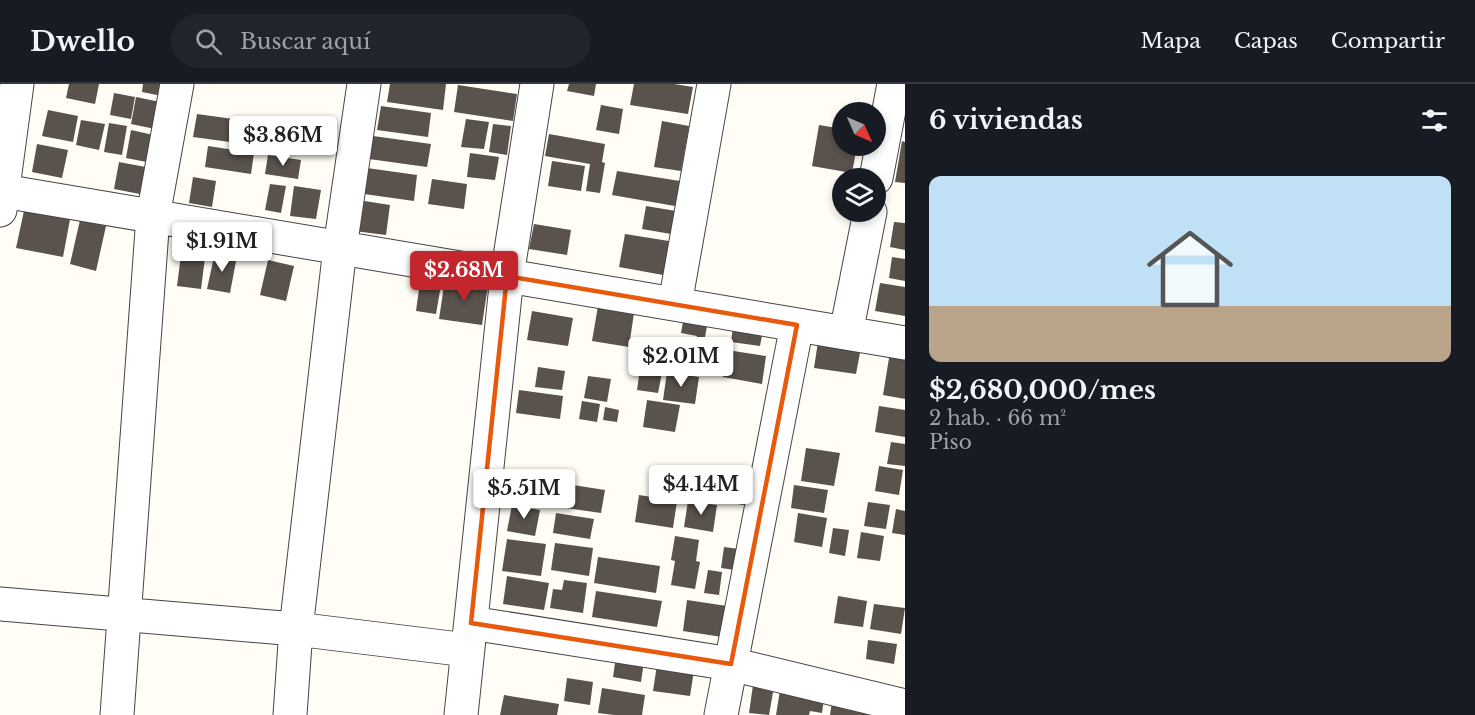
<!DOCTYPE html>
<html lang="es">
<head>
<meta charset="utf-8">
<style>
	:root { --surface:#171b24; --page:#20242c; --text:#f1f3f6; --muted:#9ea1a6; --line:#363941; --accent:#c4262e }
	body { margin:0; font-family:"Libre Baskerville",serif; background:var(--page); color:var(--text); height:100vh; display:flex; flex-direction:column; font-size:22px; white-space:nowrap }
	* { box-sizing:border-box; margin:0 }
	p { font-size:20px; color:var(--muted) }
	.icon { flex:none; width:33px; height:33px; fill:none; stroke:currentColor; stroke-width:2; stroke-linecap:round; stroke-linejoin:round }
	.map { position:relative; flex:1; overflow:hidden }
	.drawer { display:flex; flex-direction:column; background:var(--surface); width:570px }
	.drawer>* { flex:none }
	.needle { width:39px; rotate:135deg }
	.fabs { position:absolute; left:832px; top:18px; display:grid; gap:12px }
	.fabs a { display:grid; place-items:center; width:54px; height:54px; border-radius:50%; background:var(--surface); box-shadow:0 3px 9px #0003; font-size:30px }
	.price { position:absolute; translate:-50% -51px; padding:0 14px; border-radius:6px; background:#fff; color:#222; font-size:20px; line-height:39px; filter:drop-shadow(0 2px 3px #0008) }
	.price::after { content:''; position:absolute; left:50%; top:36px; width:18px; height:14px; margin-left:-9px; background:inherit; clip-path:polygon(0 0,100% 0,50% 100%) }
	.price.active { background:var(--accent); color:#fff }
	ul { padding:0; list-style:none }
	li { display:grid; align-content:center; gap:12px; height:318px; padding:0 24px }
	li span { display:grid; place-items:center; height:186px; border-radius:12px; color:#555 }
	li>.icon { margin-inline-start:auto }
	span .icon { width:108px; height:108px; fill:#fffc; stroke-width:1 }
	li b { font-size:26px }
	h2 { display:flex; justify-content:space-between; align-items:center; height:72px; padding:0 24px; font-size:26px }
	header { display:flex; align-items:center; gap:36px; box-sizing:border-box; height:84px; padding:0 30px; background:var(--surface); border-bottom:2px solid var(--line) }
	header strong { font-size:28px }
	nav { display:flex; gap:33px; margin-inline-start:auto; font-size:21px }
	.search { width:420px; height:54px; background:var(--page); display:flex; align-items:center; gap:15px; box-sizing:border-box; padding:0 21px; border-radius:33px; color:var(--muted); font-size:22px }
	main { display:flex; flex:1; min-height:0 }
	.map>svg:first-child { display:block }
	.building { fill:#5a524d }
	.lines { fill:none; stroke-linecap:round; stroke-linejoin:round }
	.minor-casing { stroke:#444; stroke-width:35 }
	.minor { stroke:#fff; stroke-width:33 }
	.marked { fill:none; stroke:#e8590c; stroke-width:4.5; stroke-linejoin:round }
</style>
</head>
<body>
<header>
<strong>Dwello</strong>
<div class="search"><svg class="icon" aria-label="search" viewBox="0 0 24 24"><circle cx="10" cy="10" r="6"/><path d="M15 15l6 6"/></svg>Buscar aquí</div>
<nav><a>Mapa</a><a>Capas</a><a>Compartir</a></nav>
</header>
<main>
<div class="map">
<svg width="905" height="631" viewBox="0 0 905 631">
	<rect width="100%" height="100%" fill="#fffdf5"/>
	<path class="building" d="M69,0H99L95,20L66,14Z
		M143,0H164L162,12L142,8Z
		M390,0H446L443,26L387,18Z
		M569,0H596L594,12L567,7Z
		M634,0H674L693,3L688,30L630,21Z
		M458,1L517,10L513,37L454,28Z
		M114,9L135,13L131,35L110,31Z
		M136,13L165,19L160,46L131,40Z
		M601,21L623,25L619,50L596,46Z
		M381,22L431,29L428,53L377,46Z
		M48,26L78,32L73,58L42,52Z
		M197,30L255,38L252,61L193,53Z
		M466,35L489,38L484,65L461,63Z
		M81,36L105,40L99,66L76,61Z
		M272,36L297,40L293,65L268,61Z
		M662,37L689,42L681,87L654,83Z
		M109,39L127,42L122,71L104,68Z
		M493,40L511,42L507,71L489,68Z
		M819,41L843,45V62H857L852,89L812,82Z
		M131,46L158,52L152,79L126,74Z
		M549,50L605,60L602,78L605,79L600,109L586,107L590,80L545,72Z
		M373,52L431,60L427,83L369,75Z
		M902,57L905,58V99L895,98Z
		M37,60L68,66L62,94L32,88Z
		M208,62L254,69L251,90L205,83Z
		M470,69L499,73L495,96L467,93Z
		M268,71L301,76L298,95L265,90Z
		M552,77L585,82L581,107L548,102Z
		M119,78L151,84L145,111L114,105Z
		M367,84L417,91L414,117L364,110Z
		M617,87L680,97L675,122L612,111Z
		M193,93L216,97L212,123L189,119Z
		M432,95L467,100L464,125L428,120Z
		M270,100L286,102L281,129L265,126Z
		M294,102L321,106L316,135L290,132Z
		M358,116L390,121L386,151L354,147Z
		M25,122L71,130L63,173L16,164Z
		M646,122L676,127L671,150L642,145Z
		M80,136L106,142L96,187L70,180Z
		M894,138L905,139V166L890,163Z
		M534,140L571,146L567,171L529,165Z
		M625,150L669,157L663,191L619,183Z
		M182,163L206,166L201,205L177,202Z
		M215,168L237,172L230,209L207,205Z
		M892,173L905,175V197L889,194Z
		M268,176L294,182L286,217L260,211Z
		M445,195L488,201L482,241L439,235Z
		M420,198L441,201L436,230L416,227Z
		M880,199L905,203V232L875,227Z
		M599,216L635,222L629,263L592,257Z
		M532,227L573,234L568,262L527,256Z
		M685,227L709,231L703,264L695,263L697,252L681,249Z
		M734,236L764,241L760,262L731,258Z
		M819,251L862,258L856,290L814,284Z
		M727,266L766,272L762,300L723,293Z
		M890,268L905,270V315L883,311Z
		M538,283L565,287L562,306L535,303Z
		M640,285L662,289L658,309L637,306Z
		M667,288L699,293L695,320L663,316Z
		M588,292L611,295L607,318L584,314Z
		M519,306L563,312L560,335L516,329Z
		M647,316L680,321L675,348L643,343Z
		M582,317L600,320L597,338L579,335Z
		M879,322L905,326V353L875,348Z
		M605,323L619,326L617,338L603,336Z
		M891,358L905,360V382L887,380Z
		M806,364L840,369L834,402L801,397Z
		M879,382L903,386L899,411L875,407Z
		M717,385L749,390L744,421L712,416Z
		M515,392L605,406L601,429L545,421L546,418L512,412Z
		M794,401L828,406L824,429L791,424Z
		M639,411L677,417L673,444L635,438Z
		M688,417L717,421L713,448L684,443Z
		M868,418L890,421L886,445L864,442Z
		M512,421L540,426L535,452L507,447Z
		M896,425L905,427V451L892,449Z
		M556,429L594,435L590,455L553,449Z
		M798,429L827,434L822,463L794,458Z
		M833,444L849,446L845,472L829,469Z
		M861,448L884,452L880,477L857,474Z
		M675,452L699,456L696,477L700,478L695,505L671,501L675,477L671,476Z
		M507,455L546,460L541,492L502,487Z
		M555,459L593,464L589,492L551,486Z
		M724,463L739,465L735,486L721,484Z
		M598,473L660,482L656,509L594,499Z
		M708,486L722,488L719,511L704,509Z
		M507,492L549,499L544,526L503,520Z
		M564,496L587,499L583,529L550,524L553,505L562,506Z
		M596,507L662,517L657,543L592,533Z
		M838,512L867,517L863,543L834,539Z
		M687,516L727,522L722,553L683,547Z
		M874,520L905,524L901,550L870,545Z
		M868,556L897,560L894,580L866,575Z
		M616,572L644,577L641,598L613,593Z
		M658,574L695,580L690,612L653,607Z
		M567,594L593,598L590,621L564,617Z
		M754,594L775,597L769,631L749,629Z
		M781,600L825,607L822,629L810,627L809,631H776Z
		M602,604L645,611L642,631H614L598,629Z
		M504,611L559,620L557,631H500Z
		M832,617L873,631H830Z"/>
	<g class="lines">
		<g class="minor-casing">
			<path id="minor" d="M876,94L894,0
				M3,107L905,259
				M0,126L17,0
				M675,220L714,0
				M846,249L870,128
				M0,520L296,545L467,566
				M471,539L731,580L905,622
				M117,631L153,132L177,0
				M290,631L296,545L340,164L364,0
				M461,631L507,192L537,0
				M721,631L797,241"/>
		</g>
		<use href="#minor" class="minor"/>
	</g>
	<path class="marked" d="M507,192L797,241L731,580L471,539Z"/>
</svg>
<div class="fabs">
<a><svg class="needle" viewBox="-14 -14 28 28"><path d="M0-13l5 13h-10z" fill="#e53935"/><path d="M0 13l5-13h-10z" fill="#9ea1a6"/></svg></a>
<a><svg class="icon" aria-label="layers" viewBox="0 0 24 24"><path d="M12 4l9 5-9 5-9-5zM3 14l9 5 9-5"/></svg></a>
</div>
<b class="price" style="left:283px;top:83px">$3.86M</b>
<b class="price" style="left:222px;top:189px">$1.91M</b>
<b class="price active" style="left:464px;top:218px">$2.68M</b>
<b class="price" style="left:681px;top:304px">$2.01M</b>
<b class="price" style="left:701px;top:432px">$4.14M</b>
<b class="price" style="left:524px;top:436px">$5.51M</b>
</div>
<section class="drawer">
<h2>6 viviendas<svg class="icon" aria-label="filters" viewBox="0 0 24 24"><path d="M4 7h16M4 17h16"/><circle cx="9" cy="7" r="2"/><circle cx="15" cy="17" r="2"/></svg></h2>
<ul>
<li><span style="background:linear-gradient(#bfe0f5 70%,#b9a48a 0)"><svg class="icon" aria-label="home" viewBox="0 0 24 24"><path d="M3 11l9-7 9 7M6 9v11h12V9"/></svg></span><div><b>$2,680,000/mes</b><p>2 hab. · 66 m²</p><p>Piso</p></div></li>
</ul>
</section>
</main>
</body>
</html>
